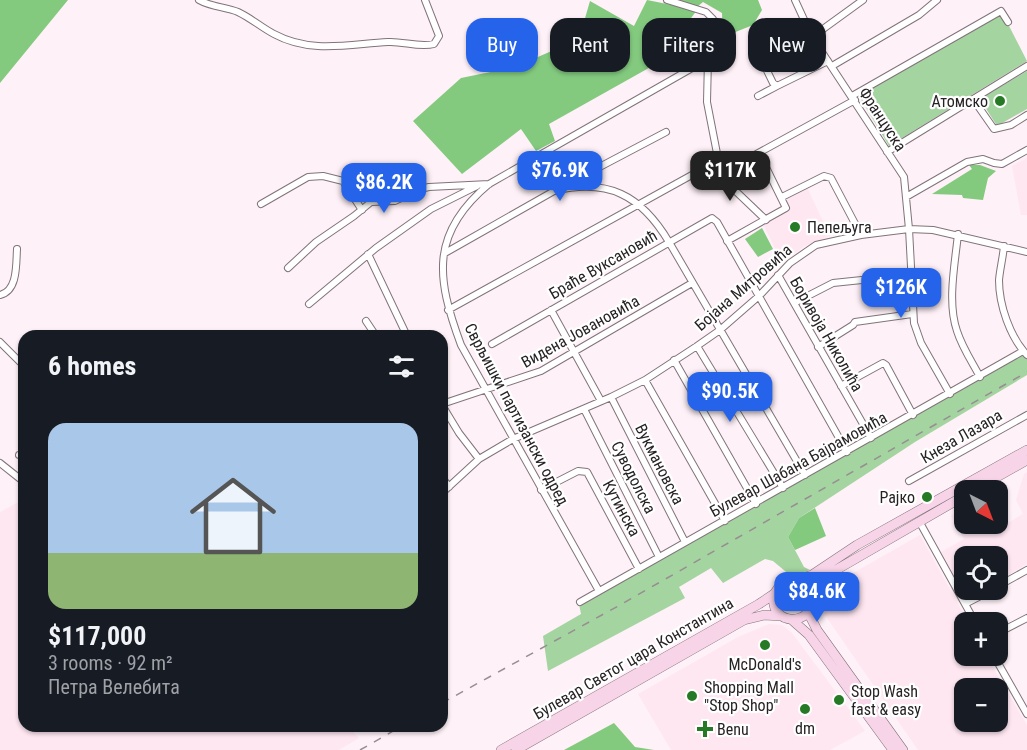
<!DOCTYPE html>
<html lang="en">
<head>
<meta charset="utf-8">
<style>
	:root { --surface:#171b24; --page:#242831; --text:#f1f3f6; --muted:#9ea1a6; --line:#363941; --accent:#2563eb }
	body { margin:0; font-family:"Roboto Condensed",sans-serif; background:var(--page); color:var(--text); height:100vh; display:flex; flex-direction:column; font-size:22px; white-space:nowrap }
	* { box-sizing:border-box; margin:0 }
	p { font-size:20px; color:var(--muted) }
	.icon { flex:none; width:33px; height:33px; fill:none; stroke:currentColor; stroke-width:2; stroke-linecap:round; stroke-linejoin:round }
	.map { position:relative; flex:1; overflow:hidden }
	.details { position:absolute; left:18px; top:330px; width:430px; height:402px; display:flex; flex-direction:column; background:var(--surface); border-radius:18px; box-shadow:0 2px 4px #0004 }
	.details>* { flex:none }
	.banner { position:absolute; left:466px; top:18px; width:470px; height:54px; display:flex; gap:12px }
	.needle { width:39px; rotate:138deg }
	.controls { position:absolute; left:954px; top:480px; display:grid; gap:12px }
	.controls a { display:grid; place-items:center; width:54px; height:54px; border-radius:12px; background:var(--surface); box-shadow:0 2px 4px #0004; font-size:30px }
	.price { position:absolute; translate:-50% -51px; padding:0 14px; border-radius:12px; background:var(--accent); color:#fff; font-size:20px; line-height:39px; filter:drop-shadow(0 2px 3px #0008) }
	.price::after { content:''; position:absolute; left:50%; top:36px; width:18px; height:14px; margin-left:-9px; background:inherit; clip-path:polygon(0 0,100% 0,50% 100%) }
	.price.current { background:#222; color:#fff }
	ul { padding:0; list-style:none }
	li { display:grid; align-content:center; gap:12px; height:318px; padding:0 30px }
	li+li { border-top:2px solid var(--line) }
	li span { display:grid; place-items:center; height:186px; border-radius:18px; color:#555 }
	li>.icon { margin-inline-start:auto }
	span .icon { width:108px; height:108px; fill:#fffc; stroke-width:1 }
	li b { font-size:26px }
	h2 { display:flex; justify-content:space-between; align-items:center; height:72px; padding:0 30px; font-size:26px }
	.chip { padding:0 21px; border-radius:18px; background:var(--surface); box-shadow:0 2px 4px #0004; font-size:21px; line-height:54px }
	.chip.current { background:var(--accent); color:#fff }
	.map>svg:first-child { display:block }
	.built { fill:#ffe7f2; fill-rule:evenodd }
	.green { fill:#a4d4a0 }
	.forest { fill:#83ca7f }
	.lines { fill:none; stroke-linecap:round; stroke-linejoin:round }
	.minor-casing { stroke:#81737a; stroke-width:8 }
	.secondary-casing { stroke:#81737a; stroke-width:10 }
	.minor { stroke:#fff; stroke-width:6 }
	.secondary { stroke:#f8d4e8; stroke-width:9 }
	.rail { stroke:#978e92; stroke-width:1.5; stroke-dasharray:8 8; stroke-linecap:butt }
	.poi-dot { fill:#267a26; stroke:#fff; stroke-width:2 }
	.labels { text-anchor:middle; stroke-width:4.5; stroke-linejoin:round; paint-order:stroke }
	.poi-label { font-size:16px; fill:#272224; stroke:#fff; text-anchor:start }
	.street-label { font-size:16px; fill:#272224; stroke:#fff }
</style>
</head>
<body>
<div class="map">
<svg width="1027" height="750" viewBox="0 0 1027 750">
	<rect width="100%" height="100%" fill="#fef1f7"/>
	<path class="built" d="M1027,158V215H1021L1012,166Z
		M806,185L830,236L803,247L782,263L762,222L787,208L782,197Z
		M1027,472V564L998,581V556H964V590H982L966,598L941,552L964,539L951,516L955,513L964,515V524H982L989,534L1023,514L1016,500L1024,474Z
		M24,499V726H348L359,738L339,750H0V512Z
		M920,535L968,622H964V656H986L1027,725V750H918L825,615L823,606L825,595L832,585ZM998,688V722H964V688Z
		M769,624L782,625L792,633L865,731L830,750H671L638,694L738,637Z"/>
	<path class="green" d="M998,15L1007,22L1027,61L889,146L859,96Z
		M1027,71V109L997,126L980,99Z
		M1023,352L1027,356V375L915,442L799,518L788,537L804,567L810,570L791,576L773,561L765,559L723,583L711,568L679,587L685,598L548,671L543,636L581,614L579,604Z"/>
	<path class="forest" d="M0,0H68L0,83Z
		M647,0L697,10L680,33L689,37L688,46L549,124L555,141L536,151L521,129L462,174L413,121L461,78L515,67L579,39L590,1L634,26Z
		M678,0H758L762,10L753,25L723,37L722,13L703,2L697,7Z
		M969,165H980L996,171L988,178L983,200L963,198L962,195L932,194L972,169Z
		M762,228L773,249L758,257L745,239Z
		M815,508L826,536L795,550L788,537L799,518Z
		M614,723L635,747L654,750H564Z"/>
	<g class="lines">
		<g class="minor-casing">
			<path id="minor" d="M199,0C211,7 226,7 238,12C251,18 262,28 274,34C311,54 349,44 388,42C403,41 419,48 434,44L439,36L425,0
				M667,0L706,12L713,19L708,59L707,102L721,174L723,179L766,220
				M795,0L812,37L904,177L909,229L914,323L921,343L950,394
				M812,37L863,0
				M755,46L773,83L777,86L828,61
				M832,66L919,15L937,0
				M758,96L777,86
				M852,96L1001,11L1008,22
				M973,99L994,129L1011,125L1027,115
				M887,152L1027,66
				M554,191C608,178 641,195 669,242L805,475
				M782,197L824,176L831,178L861,235
				M906,197L967,162L983,159L994,163L1002,164L1027,150
				M261,204L308,177L323,176L343,181L362,210
				M958,234C955,264 947,302 957,331C962,347 972,362 980,377
				M727,241L786,208L759,153
				M1004,246C1003,257 1000,269 999,280C999,305 1010,337 1027,355
				M445,253L554,191L666,132
				M368,254L407,336
				M288,268L316,242L354,216L371,202L395,201L420,189L429,187L489,184
				M778,275L871,438
				M0,295C18,291 16,264 17,249
				M794,303L833,283L910,275
				M309,304L376,248L431,209L477,186
				M448,310L699,171C710,167 720,172 731,168L855,100
				M551,310L601,401
				M366,321L376,336
				M0,342L24,366
				M492,344L712,218L717,222L847,452
				M697,346L783,488
				M818,347L853,325L855,322L912,314
				M674,360L756,504
				M645,380L725,521
				M841,386L883,363L886,365L913,415
				M611,397L685,542
				M442,404L541,371L692,283
				M442,405L459,433L479,459
				M584,409L659,557
				M19,455L24,456
				M0,463L24,482
				M442,477L449,487
				M909,481L1027,415
				M541,490L578,471L587,472L639,569
				M442,493L479,459L513,439L611,397L645,380L697,346L720,330L759,296L790,263L816,245L861,235L909,229L933,230L1027,252
				M919,521L975,622
				M998,586L1027,570
				M599,591L461,345C436,278 430,233 489,184L708,59
				M580,602L1023,351
				M965,604L992,590
				M998,633L1027,618
				M994,656L1027,714"/>
		</g>
		<g class="secondary-casing">
			<path id="secondary" d="M974,490L1027,460
				M774,594C768,628 816,626 812,597C811,588 804,583 797,580
				M813,598L820,583L829,574L964,496
				M809,611L811,618L817,630L903,750
				M792,620L809,635L893,750
				M501,750L759,604L774,594L781,584L812,575L857,545L1027,450
				M516,750L744,620L764,615L781,616"/>
		</g>
		<use href="#minor" class="minor"/>
		<use href="#secondary" class="secondary"/>
		<path class="rail" d="M442,703L620,605L1027,372
			M360,750L402,726"/>
	</g>
	<g class="poi-dot">
		<circle cx="1000" cy="101" r="6"/>
		<circle cx="795" cy="227" r="6"/>
		<circle cx="927" cy="497" r="6"/>
		<circle cx="765" cy="645" r="6"/>
		<circle cx="692" cy="696" r="6"/>
		<circle cx="839" cy="700" r="6"/>
		<circle cx="805" cy="709" r="6"/>
		<path d="M702 720h6v6h6v6h-6v6h-6v-6h-6v-6h6z"/>
	</g>
	<g class="labels">
		<g class="poi-label">
			<text x="988" y="107" text-anchor="end">Атомско</text>
			<text x="807" y="233">Пепељуга</text>
			<text x="915" y="503" text-anchor="end">Рајко</text>
			<text x="765" y="670" text-anchor="middle">McDonald's</text>
			<text x="704" y="693">Shopping Mall<tspan x="704" dy="18">"Stop Shop"</tspan></text>
			<text x="851" y="697">Stop Wash<tspan x="851" dy="18">fast &amp; easy</tspan></text>
			<text x="805" y="734" text-anchor="middle">dm</text>
			<text x="717" y="735">Benu</text>
		</g>
		<g class="street-label">
			<text transform="translate(883 119) rotate(57)" y="6">Француска</text>
			<text transform="translate(603 264) rotate(-30)" y="6">Браће Вуксановић</text>
			<text transform="translate(743 287) rotate(-41)" y="6">Бојана Митровића</text>
			<text transform="translate(580 331) rotate(-29)" y="6">Видена Јовановића</text>
			<text transform="translate(827 334) rotate(60)" y="6">Боривоја Николића</text>
			<text transform="translate(517 414) rotate(62)" y="6">Сврљишки партизански одред</text>
			<text transform="translate(961 436) rotate(-30)" y="6">Кнеза Лазара</text>
			<text transform="translate(660 464) rotate(63)" y="6">Вукмановска</text>
			<text transform="translate(798 464) rotate(-29)" y="6">Булевар Шабана Бајрамовића</text>
			<text transform="translate(634 477) rotate(63)" y="6">Суводолска</text>
			<text transform="translate(622 508) rotate(62)" y="6">Кутинска</text>
			<text transform="translate(633 658) rotate(-30)" y="6">Булевар Светог цара Константина</text>
		</g>
	</g>
</svg>
<div class="controls">
<a><svg class="needle" viewBox="-14 -14 28 28"><path d="M0-13l5 13h-10z" fill="#e53935"/><path d="M0 13l5-13h-10z" fill="#9ea1a6"/></svg></a>
<a><svg class="icon" aria-label="locate" viewBox="0 0 24 24"><circle cx="12" cy="12" r="6"/><path d="M12 2v4M12 18v4M2 12h4M18 12h4"/></svg></a>
<a>+</a>
<a>−</a>
</div>
<b class="price" style="left:560px;top:202px">$76.9K</b>
<b class="price current" style="left:730px;top:202px">$117K</b>
<b class="price" style="left:384px;top:214px">$86.2K</b>
<b class="price" style="left:901px;top:319px">$126K</b>
<b class="price" style="left:730px;top:423px">$90.5K</b>
<b class="price" style="left:817px;top:623px">$84.6K</b>
<div class="banner">
<a class="chip current">Buy</a>
<a class="chip">Rent</a>
<a class="chip">Filters</a>
<a class="chip">New</a>
</div>
<section class="details">
<h2>6 homes<svg class="icon" aria-label="filters" viewBox="0 0 24 24"><path d="M4 7h16M4 17h16"/><circle cx="9" cy="7" r="2"/><circle cx="15" cy="17" r="2"/></svg></h2>
<ul>
<li><span style="background:linear-gradient(#a9c7e8 70%,#8fb573 0)"><svg class="icon" aria-label="home" viewBox="0 0 24 24"><path d="M3 11l9-7 9 7M6 9v11h12V9"/></svg></span><div><b>$117,000</b><p>3 rooms · 92 m²</p><p>Петра Велебита</p></div></li>
</ul>
</section>
</div>
</body>
</html>
